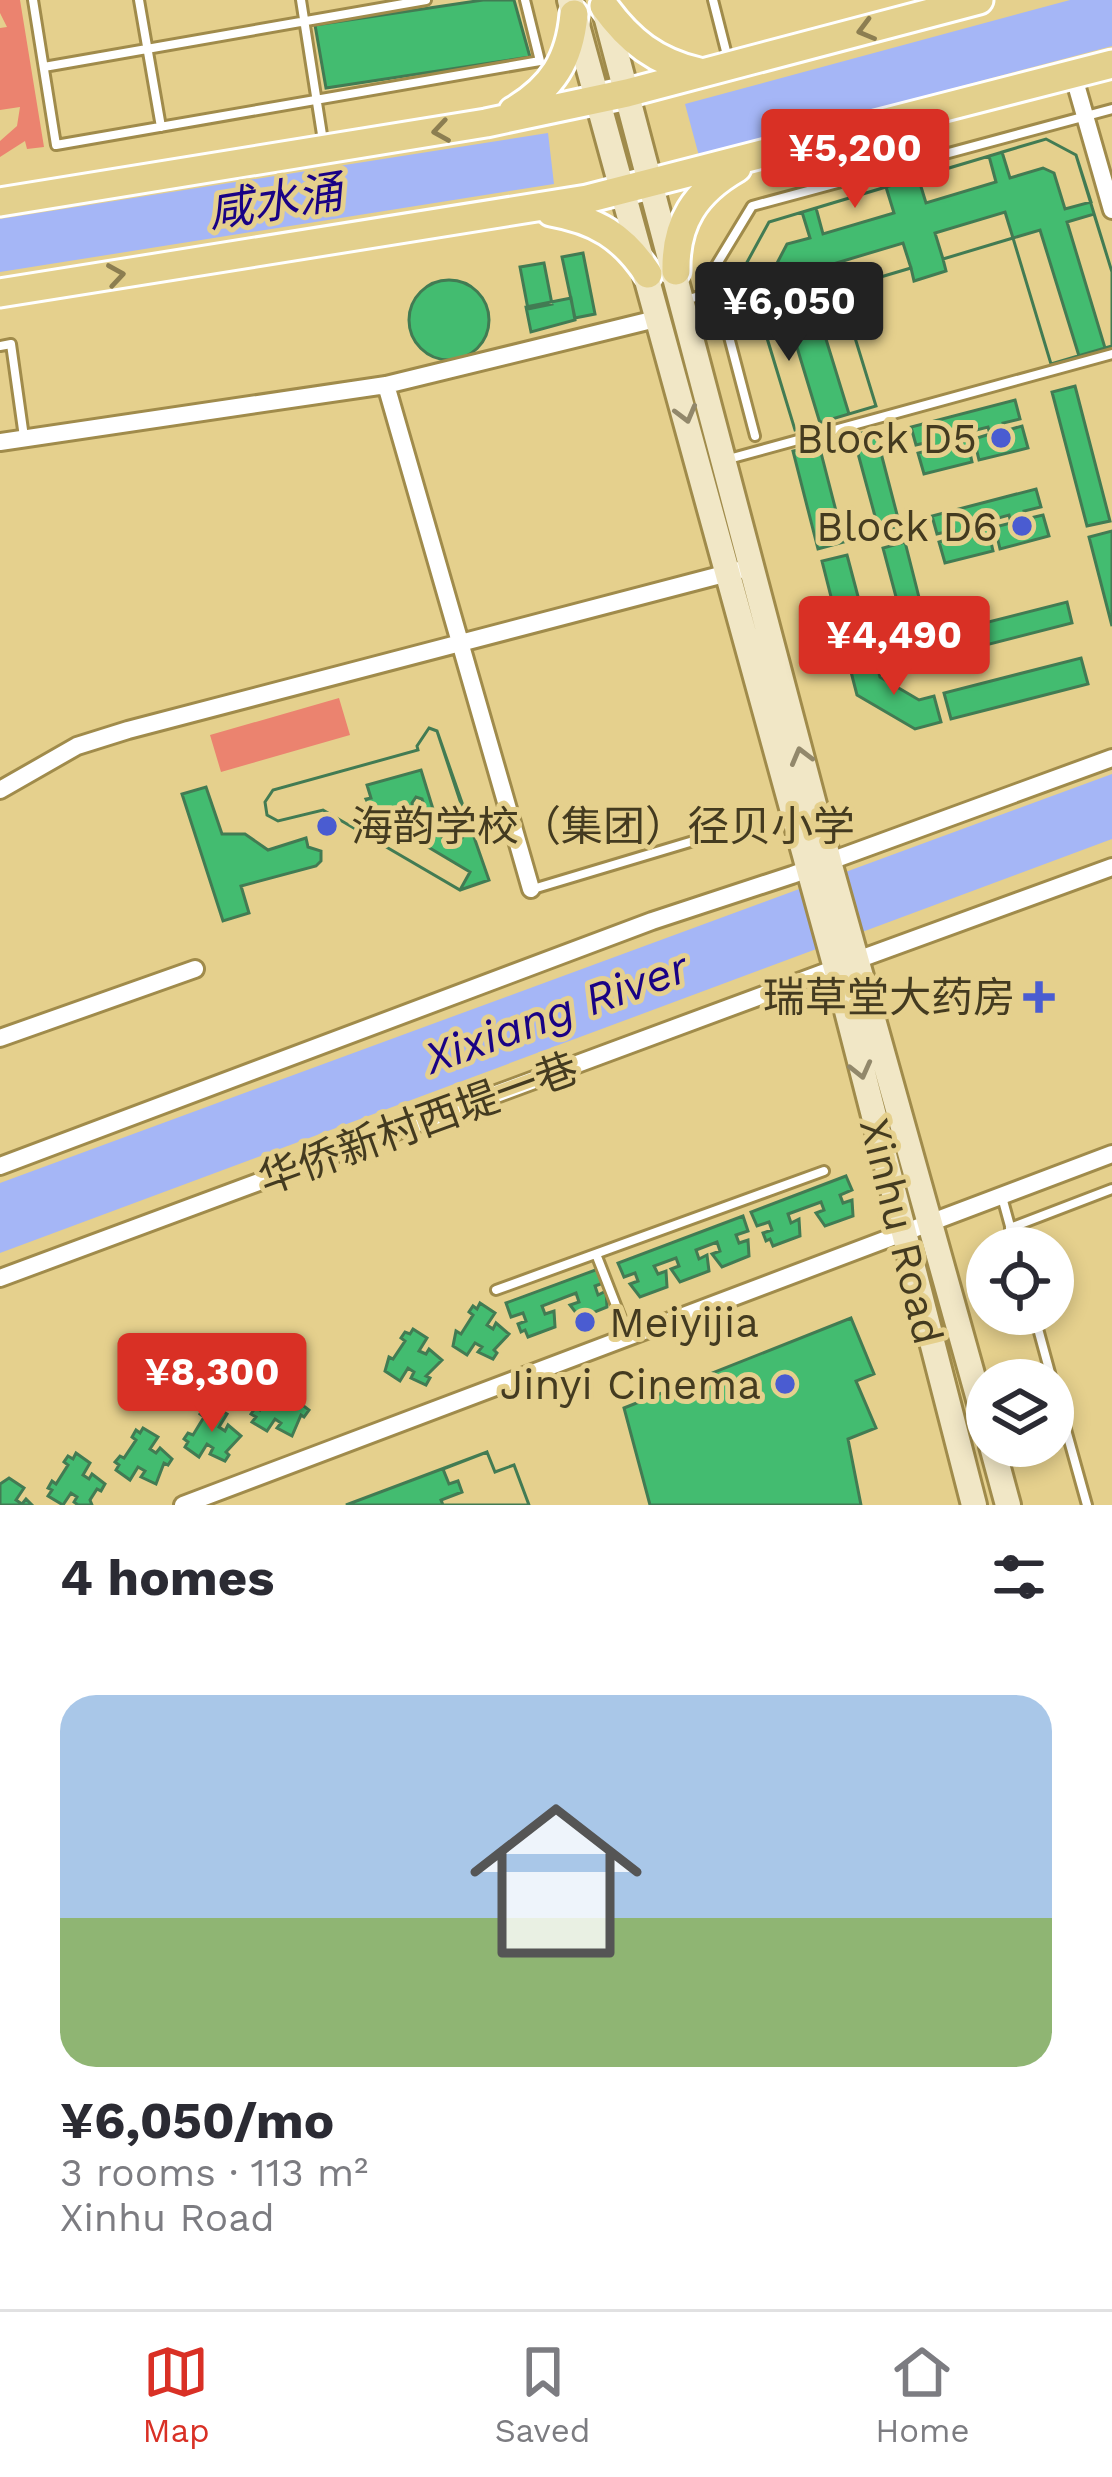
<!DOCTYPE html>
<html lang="en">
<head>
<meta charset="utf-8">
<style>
	:root { --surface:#fff; --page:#f7f7f7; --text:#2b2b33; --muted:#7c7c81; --line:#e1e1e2; --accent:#d93025 }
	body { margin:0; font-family:"Work Sans","Noto Sans SC",sans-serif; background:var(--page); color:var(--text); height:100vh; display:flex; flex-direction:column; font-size:45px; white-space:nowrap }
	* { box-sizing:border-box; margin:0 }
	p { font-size:39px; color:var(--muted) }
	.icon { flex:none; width:66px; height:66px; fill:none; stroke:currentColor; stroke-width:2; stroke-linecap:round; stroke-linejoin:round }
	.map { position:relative; height:1505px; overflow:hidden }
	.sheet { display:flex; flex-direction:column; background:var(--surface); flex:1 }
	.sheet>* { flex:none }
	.buttons { position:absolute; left:966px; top:1227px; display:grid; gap:24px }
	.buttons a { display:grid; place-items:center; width:108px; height:108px; border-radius:50%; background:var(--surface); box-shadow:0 6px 18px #0003; font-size:60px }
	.price { position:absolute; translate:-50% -102px; padding:0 27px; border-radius:12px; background:var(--accent); color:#fff; font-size:39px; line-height:78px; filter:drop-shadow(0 3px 6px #0008) }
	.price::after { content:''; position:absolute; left:50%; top:72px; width:36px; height:27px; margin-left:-18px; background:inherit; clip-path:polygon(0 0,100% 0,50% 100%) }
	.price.selected { background:#222; color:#fff }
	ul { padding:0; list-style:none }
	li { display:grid; align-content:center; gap:24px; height:636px; padding:0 60px }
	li+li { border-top:3px solid var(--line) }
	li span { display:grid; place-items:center; height:372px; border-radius:36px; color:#555 }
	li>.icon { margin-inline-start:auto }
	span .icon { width:216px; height:216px; fill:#fffc; stroke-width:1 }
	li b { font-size:51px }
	h2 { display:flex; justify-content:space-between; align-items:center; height:144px; padding:0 60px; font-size:51px }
	.menu { display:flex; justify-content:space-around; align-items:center; height:168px; border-top:3px solid var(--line); background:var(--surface); font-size:33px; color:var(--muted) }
	.menu a { display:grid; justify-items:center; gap:6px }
	.menu .selected { color:var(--accent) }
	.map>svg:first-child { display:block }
	.green { fill:#eb836f }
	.water { fill:#a5b6f6 }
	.building { fill:#43bc70; stroke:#427b53; stroke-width:3; fill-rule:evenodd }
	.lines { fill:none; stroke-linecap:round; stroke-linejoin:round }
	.lane-casing { stroke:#a08b4b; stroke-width:14 }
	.street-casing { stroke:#a08b4b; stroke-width:22 }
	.secondary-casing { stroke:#a08b4b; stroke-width:30 }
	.primary-casing { stroke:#fff; stroke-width:33 }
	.lane { stroke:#fff; stroke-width:8 }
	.street { stroke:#fff; stroke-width:16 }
	.secondary { stroke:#f1e7c6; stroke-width:24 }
	.primary { stroke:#e3d08d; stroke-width:27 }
	.oneway { stroke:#8c7e51 }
	.oneway2 { stroke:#92886b }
	.poi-dot { fill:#4a5cd1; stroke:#e5d08d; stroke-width:4.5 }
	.labels { text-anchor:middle; stroke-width:10; stroke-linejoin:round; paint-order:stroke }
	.poi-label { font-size:42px; fill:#443b20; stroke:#e5d08d; text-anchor:end }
	.street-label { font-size:42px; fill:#443b20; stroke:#e5d08d }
	.water-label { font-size:45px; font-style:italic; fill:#190285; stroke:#e5d08d }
</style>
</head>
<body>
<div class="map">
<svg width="1112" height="1505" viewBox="0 0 1112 1505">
	<rect width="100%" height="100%" fill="#e5d08d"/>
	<path class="green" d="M0,0H20L44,147L27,149L25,141L0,157V141L17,126L20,107L0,110V28L7,27L0,13Z
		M339,698L350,735L221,772L210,735Z"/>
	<path class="water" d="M1070,0H1112V46L699,156L685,104Z
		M548,133L554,184L0,272V219Z
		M1112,774V839L0,1253V1183Z"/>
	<path class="building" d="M483,0H514L530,57L326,88L315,25Z
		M1046,139L1076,155L1112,272V346L1051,364L1013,238L943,259L946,271L914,281L911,268L840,289L876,406L795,430L745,266L769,222Z
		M1046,139L1076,155L1091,202L1065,209L1054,173L1043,168L1010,178L1002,152Z
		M989,156L996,182L926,203L918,177Z
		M886,187L894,213L823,234L816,208Z
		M802,212L810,238L787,244L774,269L779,288L754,295L745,266L769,222Z
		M1005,212L1013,238L943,259L935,233Z
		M1094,214L1112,272V346L1105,348L1067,222Z
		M1040,230L1079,356L1051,364L1013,238Z
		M903,243L911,268L840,289L833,264Z
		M583,253L595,314L575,318L562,257Z
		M544,263L552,304L528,309L520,267Z
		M409 320a40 40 0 1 1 80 0a40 40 0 1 1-80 0Z
		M840,289L876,406L849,414L813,297Z
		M571,298L575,320L531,332L526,307Z
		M782,298L820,423L795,430L757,305Z
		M1075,386L1110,521L1087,526L1052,392Z
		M1015,400L1020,419L1003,423L1005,431L1022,426L1028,448L979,460L974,439L990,434L988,427L948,437L950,445L967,440L972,462L924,474L918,453L935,449L933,441L916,445L911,427Z
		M875,430L900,526L879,531L853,435Z
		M819,445L844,542L818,549L793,451Z
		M1036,489L1041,507L1024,511L1026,519L1043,515L1049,536L1000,549L995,527L1011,523L1009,515L969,526L971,533L988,529L993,551L945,563L939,542L956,537L954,530L937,534L932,516Z
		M1112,531V626L1089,537Z
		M905,542L929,637L908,642L883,548Z
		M847,555L873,653L847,660L822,561Z
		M1067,602L1072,623L935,658L929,637Z
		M1081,658L1088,684L951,719L944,693Z
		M876,662L880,677L919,700L934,696L941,722L915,729L857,695L850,668Z
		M429,728L437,731L469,828L462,838L442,837L436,819L430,821L418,841L470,872L460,890L323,810L278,821L267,815L265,802L273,790L418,750L417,746ZM421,770L433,809L426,811L422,799L416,797L412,803L415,814L388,821L375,817L366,799L371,798L367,785Z
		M429,728L437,731L489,880L460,890L323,810L278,821L267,815L265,802L273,790L418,750L417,746Z
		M206,787L222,834H245L268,850L306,838L308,847L321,851V861L316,866L241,886L249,913L223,921L182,794Z
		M846,1176L852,1190L840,1195L843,1203L852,1200L853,1216L825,1226L816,1213L824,1210L821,1202L788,1214L791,1223L799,1219L800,1236L773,1246L770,1239L766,1241L763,1233L772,1230L769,1222L757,1226L751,1212Z
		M743,1216L748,1231L736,1235L739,1243L748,1240L749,1256L722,1267L712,1254L720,1251L717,1242L696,1250L699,1259L707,1255L709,1271L680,1282L671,1269L679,1266L676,1258L654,1266L658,1274L666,1271L667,1287L640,1297L630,1284L638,1281L635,1273L624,1277L618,1263Z
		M601,1268L606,1282L595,1286L598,1295L606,1291L607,1307L580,1318L570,1305L579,1302L576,1293L542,1306L545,1314L554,1311L555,1327L528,1337L525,1330L521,1332L518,1324L526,1321L523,1313L511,1317L506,1303Z
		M480,1303L495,1313L487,1325L493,1329L496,1323L509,1334L494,1350L497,1353L493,1359L478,1352L482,1347L475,1343L467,1355L453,1346L456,1331L461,1334L473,1315L469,1312L473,1306L477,1309Z
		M851,1318L874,1374L856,1381L876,1428L848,1439L861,1505H650L624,1408Z
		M413,1329L427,1338L419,1351L426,1354L429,1349L442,1360L426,1376L430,1378L426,1385L411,1378L414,1372L408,1368L400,1381L385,1371L389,1357L393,1359L405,1341L401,1338L405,1332L410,1334Z
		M280,1379L294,1389L286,1401L292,1405L296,1400L309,1410L304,1417L301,1415L292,1436L277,1428L281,1423L275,1419L267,1431L252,1422L256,1417L251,1414L256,1407L260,1410L272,1391L268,1389L272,1382L276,1385Z
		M212,1405L227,1414L219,1427L225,1431L228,1425L241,1436L226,1452L229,1455L225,1461L210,1454L213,1448L207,1444L199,1457L185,1447L188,1442L184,1439L188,1433L193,1435L204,1417L200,1414L205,1408L209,1411Z
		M143,1428L158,1437L150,1449L156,1453L160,1448L172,1459L168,1465L164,1463L156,1484L141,1477L145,1471L138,1467L130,1480L116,1470L119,1465L115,1462L120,1456L124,1458L136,1440L132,1437L136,1430L140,1433Z
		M487,1452L495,1472L514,1465L529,1505H346Z
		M487,1452L495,1472L514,1465L529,1505H443L441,1500L462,1492L458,1481L449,1484L443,1469Z
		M76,1453L90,1463L83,1475L89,1479L92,1474L105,1484L101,1491L97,1489L90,1500L92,1505H78L74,1502L77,1497L71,1493L63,1505L48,1496L52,1490L48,1488L52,1481L56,1484L68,1465L64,1462L68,1456L73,1459Z
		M9,1478L24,1488L16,1500L22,1504L26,1499L32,1505H0V1484Z"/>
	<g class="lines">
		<g class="lane-casing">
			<path id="lane" d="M33,0L56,145L540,61L525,0
				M139,0L161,127
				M301,0L323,141
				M713,0L728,59
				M44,67L426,0
				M685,300L717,291
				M0,346L11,344L24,437
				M755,436L712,272L752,206L1112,109
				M725,460L1112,354
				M533,889L710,836
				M1002,1197L1016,1248
				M1010,1228L1112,1189
				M596,1254L628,1336
				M496,1290L824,1171
				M1034,1314L1052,1380
				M1053,1383L1087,1505"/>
		</g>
		<g class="street-casing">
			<path id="street" d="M1073,74L1112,210
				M386,385L531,889
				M0,442L386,385L660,318
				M0,790L77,746L128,730L751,567
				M857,960L1112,867
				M0,1038L195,969
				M0,1166L652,921L792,875L1112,758
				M0,1278L836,968
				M183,1505L1112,1154"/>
		</g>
		<g class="secondary-casing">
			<path id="secondary" d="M570,0L836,968L974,1505
				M604,8L831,869L987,1428
				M992,1446L1008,1505"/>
		</g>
		<g class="primary-casing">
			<path id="primary" d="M604,6C629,41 656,62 699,72
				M513,111C552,88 570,60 574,14
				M0,202L486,123L627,93L979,0
				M551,212C596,220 623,236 648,274
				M676,271C675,223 695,192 737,168
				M0,293L587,199L1112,64"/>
		</g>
		<use href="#lane" class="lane"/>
		<use href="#street" class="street"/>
		<use href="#secondary" class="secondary"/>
		<use href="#primary" class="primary"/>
	</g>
	<defs><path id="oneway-chevron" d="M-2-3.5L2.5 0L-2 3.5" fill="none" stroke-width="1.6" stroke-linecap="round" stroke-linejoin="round" transform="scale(3)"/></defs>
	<g class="oneway">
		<use href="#oneway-chevron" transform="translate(866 30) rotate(165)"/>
		<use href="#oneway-chevron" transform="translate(441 131) rotate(171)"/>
		<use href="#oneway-chevron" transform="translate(116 275) rotate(-9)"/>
	</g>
	<g class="oneway2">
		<use href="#oneway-chevron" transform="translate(686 414) rotate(75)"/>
		<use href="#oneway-chevron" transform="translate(801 756) rotate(-105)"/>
		<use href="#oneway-chevron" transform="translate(861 1070) rotate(76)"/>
	</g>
	<g class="poi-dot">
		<circle cx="1001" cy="438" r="12"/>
		<circle cx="1022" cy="526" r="12"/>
		<circle cx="327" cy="826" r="12"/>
		<path d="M1033 979h12v12h12v12h-12v12h-12v-12h-12v-12h12z"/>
		<circle cx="585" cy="1322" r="12"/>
		<circle cx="785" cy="1384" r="12"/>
	</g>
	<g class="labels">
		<g class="poi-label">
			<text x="977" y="453">Block D5</text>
			<text x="998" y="541">Block D6</text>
			<text x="351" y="841" text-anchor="start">海韵学校（集团）径贝小学</text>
			<text x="1015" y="1012">瑞草堂大药房</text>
			<text x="609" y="1337" text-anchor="start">Meiyijia</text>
			<text x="761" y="1399">Jinyi Cinema</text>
		</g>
		<g class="street-label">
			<text transform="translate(418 1123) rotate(-20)" y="15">华侨新村西堤一巷</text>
			<text transform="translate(902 1231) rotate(76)" y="15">Xinhu Road</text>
		</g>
		<g class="water-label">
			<text transform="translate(275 201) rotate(-9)" y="16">咸水涌</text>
			<text transform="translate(556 1012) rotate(-20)" y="16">Xixiang River</text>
		</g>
	</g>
</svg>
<div class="buttons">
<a><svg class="icon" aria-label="locate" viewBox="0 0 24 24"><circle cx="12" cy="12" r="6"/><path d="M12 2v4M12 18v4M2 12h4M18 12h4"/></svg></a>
<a><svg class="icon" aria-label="layers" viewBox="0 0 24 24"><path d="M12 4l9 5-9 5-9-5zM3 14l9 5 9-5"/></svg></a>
</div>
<b class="price" style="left:855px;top:211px">¥5,200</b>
<b class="price selected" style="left:789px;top:364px">¥6,050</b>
<b class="price" style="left:894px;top:698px">¥4,490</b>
<b class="price" style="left:212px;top:1435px">¥8,300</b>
</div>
<section class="sheet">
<h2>4 homes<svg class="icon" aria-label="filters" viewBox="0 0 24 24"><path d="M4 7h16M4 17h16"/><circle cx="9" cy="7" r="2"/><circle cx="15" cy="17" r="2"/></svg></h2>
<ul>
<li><span style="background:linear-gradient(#a9c7e8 60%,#8fb573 0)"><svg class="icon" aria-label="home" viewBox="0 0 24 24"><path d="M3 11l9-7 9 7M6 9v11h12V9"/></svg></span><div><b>¥6,050/mo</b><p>3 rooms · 113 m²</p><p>Xinhu Road</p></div></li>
</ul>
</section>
<nav class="menu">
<a class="selected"><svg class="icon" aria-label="map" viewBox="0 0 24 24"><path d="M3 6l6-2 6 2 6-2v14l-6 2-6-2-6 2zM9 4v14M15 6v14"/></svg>Map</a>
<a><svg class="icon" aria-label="saved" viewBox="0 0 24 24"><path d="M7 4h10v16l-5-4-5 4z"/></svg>Saved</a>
<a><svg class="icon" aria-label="home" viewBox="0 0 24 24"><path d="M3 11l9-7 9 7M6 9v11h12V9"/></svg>Home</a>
</nav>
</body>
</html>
